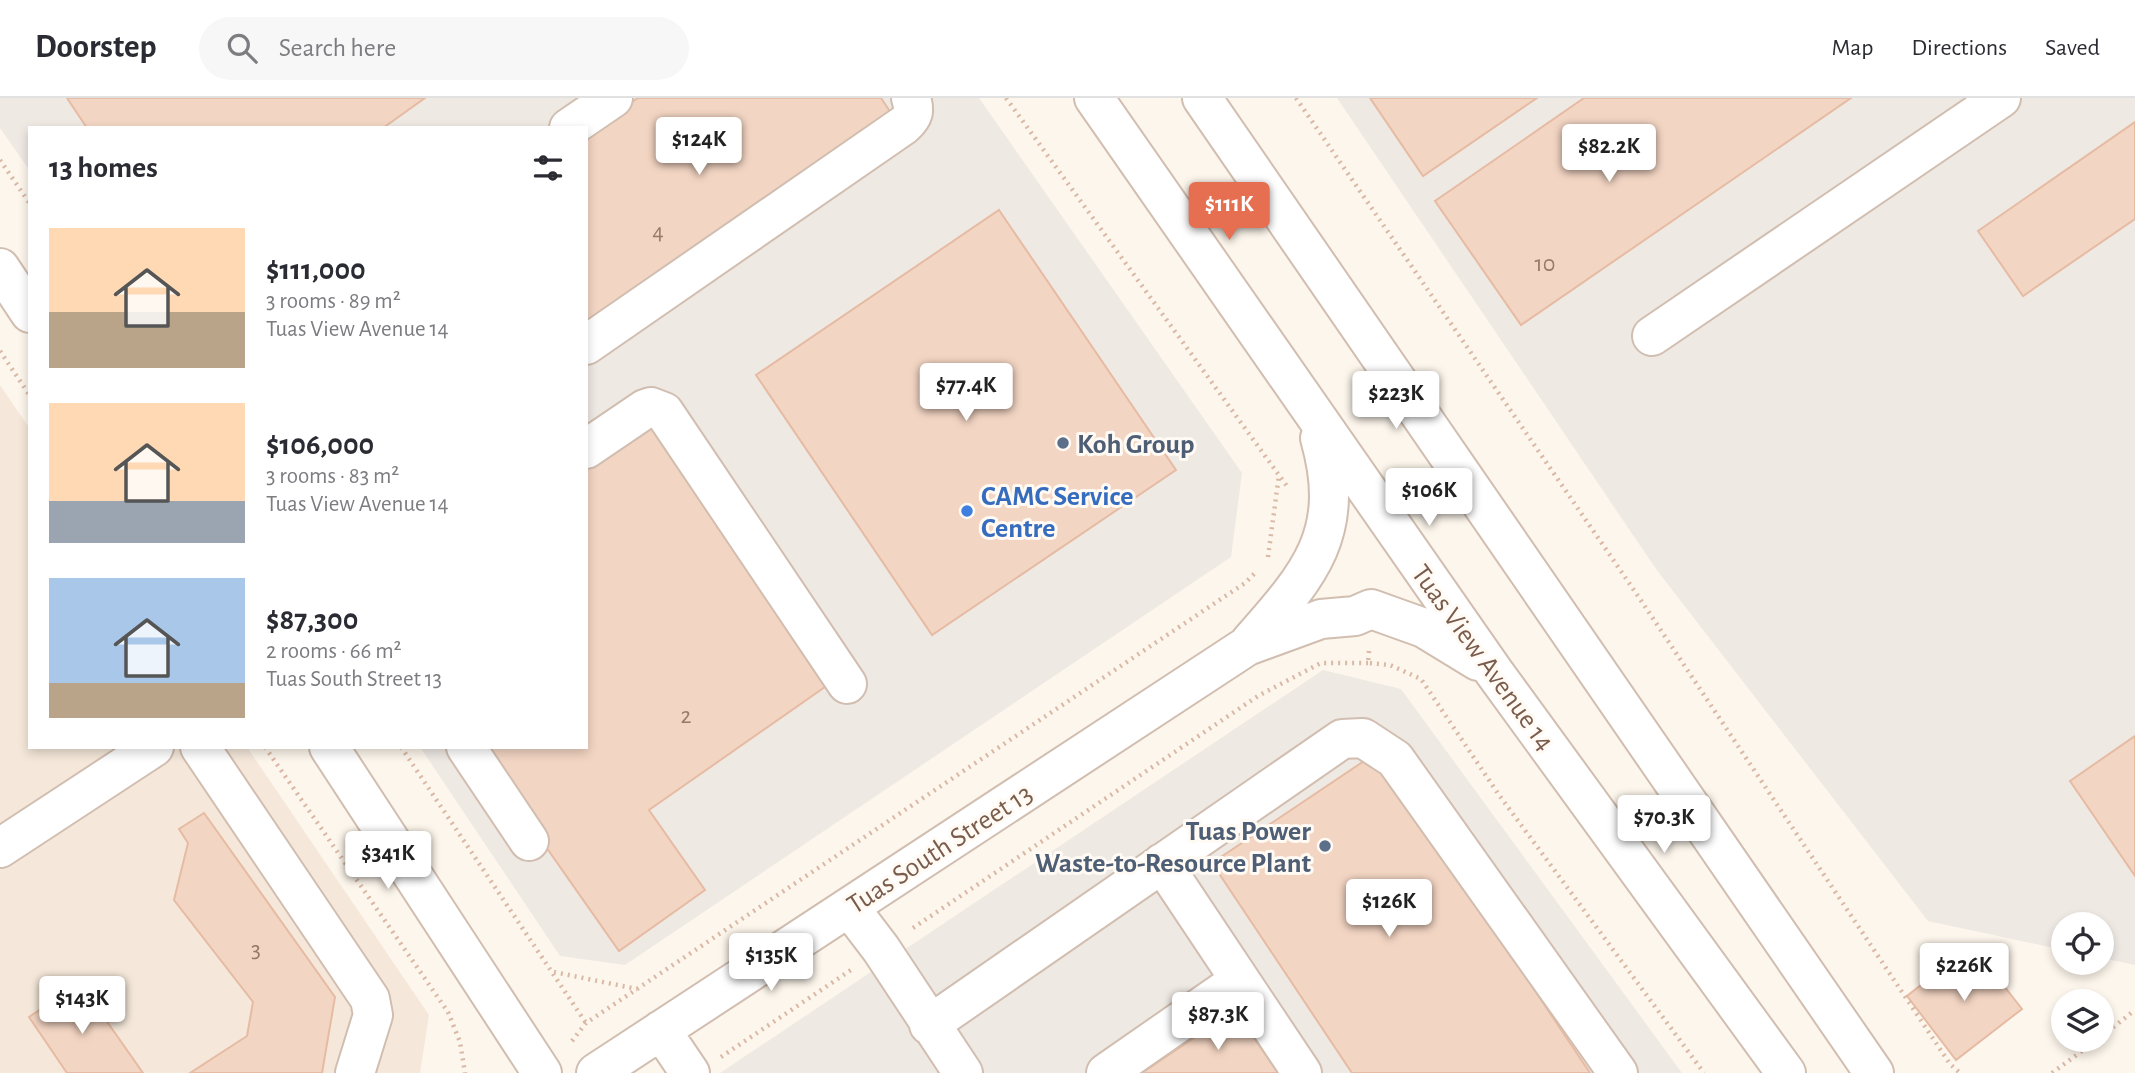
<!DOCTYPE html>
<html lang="en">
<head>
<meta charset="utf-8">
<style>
	:root { --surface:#fff; --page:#f7f7f7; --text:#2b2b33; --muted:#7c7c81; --line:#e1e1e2; --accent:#e76f51 }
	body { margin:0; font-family:"Alegreya Sans",sans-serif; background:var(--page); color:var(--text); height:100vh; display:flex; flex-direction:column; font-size:26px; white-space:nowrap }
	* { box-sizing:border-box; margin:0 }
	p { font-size:23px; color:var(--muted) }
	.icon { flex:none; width:38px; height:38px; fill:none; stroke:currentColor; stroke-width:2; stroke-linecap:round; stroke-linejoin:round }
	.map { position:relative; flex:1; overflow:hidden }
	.details { position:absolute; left:28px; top:28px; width:560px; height:623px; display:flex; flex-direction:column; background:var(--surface); border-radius:0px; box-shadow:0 4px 10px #0003 }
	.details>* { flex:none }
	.fabs { position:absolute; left:2051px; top:814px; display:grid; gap:14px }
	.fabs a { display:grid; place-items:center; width:63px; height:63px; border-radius:50%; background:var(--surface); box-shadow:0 4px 10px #0003; font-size:35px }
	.price { position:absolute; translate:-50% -60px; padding:0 16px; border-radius:7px; background:#fff; color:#222; font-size:23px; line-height:46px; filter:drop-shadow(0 2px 4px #0008) }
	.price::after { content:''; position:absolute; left:50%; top:42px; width:21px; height:16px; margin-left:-10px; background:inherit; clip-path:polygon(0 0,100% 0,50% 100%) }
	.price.active { background:var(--accent); color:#fff }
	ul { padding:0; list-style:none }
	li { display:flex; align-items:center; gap:21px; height:175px; padding:0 21px }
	li span { display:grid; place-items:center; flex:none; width:196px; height:140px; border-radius:0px; color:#555 }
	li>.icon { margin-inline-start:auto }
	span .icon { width:84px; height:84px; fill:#fffc; stroke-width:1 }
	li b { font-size:30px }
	h2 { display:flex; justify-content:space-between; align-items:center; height:84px; padding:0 21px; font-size:30px }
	header { display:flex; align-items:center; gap:42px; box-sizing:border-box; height:98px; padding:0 35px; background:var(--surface); border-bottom:2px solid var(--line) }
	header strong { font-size:33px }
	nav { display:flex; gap:38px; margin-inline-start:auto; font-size:24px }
	.search { width:490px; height:63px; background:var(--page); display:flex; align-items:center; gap:18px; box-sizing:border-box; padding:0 24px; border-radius:38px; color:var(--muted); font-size:26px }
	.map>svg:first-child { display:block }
	.residential { fill:#f5e8da }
	.industrial { fill:#efe9e4 }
	.building { fill:#f3d5c3; stroke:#e6bba3; stroke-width:2 }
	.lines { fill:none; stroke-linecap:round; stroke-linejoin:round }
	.minor-casing { stroke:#d1beb0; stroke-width:42 }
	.path { stroke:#d9b8a5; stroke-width:4.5; stroke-dasharray:2 5; stroke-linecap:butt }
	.minor { stroke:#fff; stroke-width:38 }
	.service-dot { fill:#5c6f8a; stroke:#fffaf3; stroke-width:2.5 }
	.shop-dot { fill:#3f7fe0; stroke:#fffaf3; stroke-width:2.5 }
	.labels { text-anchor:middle; stroke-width:6; stroke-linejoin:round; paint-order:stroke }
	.number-label { font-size:24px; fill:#987a6a }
	.service-label { font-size:28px; font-weight:bold; fill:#4e5e75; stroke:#fffaf3; text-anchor:start }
	.shop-label { font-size:28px; font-weight:bold; fill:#366cbe; stroke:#fffaf3; text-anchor:start }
	.street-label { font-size:28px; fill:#7a5c4d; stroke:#fffaf3 }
</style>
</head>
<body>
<header>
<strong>Doorstep</strong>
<div class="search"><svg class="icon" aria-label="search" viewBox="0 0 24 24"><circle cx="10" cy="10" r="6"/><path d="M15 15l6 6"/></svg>Search here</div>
<nav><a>Map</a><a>Directions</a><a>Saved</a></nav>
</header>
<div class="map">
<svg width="2135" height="975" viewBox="0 0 2135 975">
	<rect width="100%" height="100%" fill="#fdf6ec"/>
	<path class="residential" d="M0,287L30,331V649H247L429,917L420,975H0Z"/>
	<path class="industrial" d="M0,0H979L1242,375L1231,459L625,867L560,858L420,649H586V30H30V73L0,30Z
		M1337,0H2135V867L2102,860V826H2063V852L1928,823L1656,471Z
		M1323,572L1401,591L1682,975H720Z"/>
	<path class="building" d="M67,0H425L383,30H87Z
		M638,0H881L895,21L586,230V35Z
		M1370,0H1537L1423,78Z
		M1584,0H1851L1521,227L1435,103Z
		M2135,24V121L2023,198L1978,133Z
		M999,112L1176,372L932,537L756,277Z
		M647,319L832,584L649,712L705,792L619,853L476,649H586V361Z
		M2135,638V778L2070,683Z
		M1376,655L1590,975H1352L1212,765Z
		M204,715L335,899L322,975H190L247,938L253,904L174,802L188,745L179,731Z
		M1972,847L2022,911L1956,962L1907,898Z
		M80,885L143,975H67L29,919Z
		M1235,912L1278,975H1142Z"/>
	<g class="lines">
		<g class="minor-casing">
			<path id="minor" d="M1094,0L1494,574L1786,975
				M1202,0L1874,975
				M569,30L613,0
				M0,170L30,215
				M1652,238L2001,0
				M586,247L904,27C914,18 915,13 911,0
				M586,351L645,311L651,309L664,314L847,586
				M1250,544C1310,476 1347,435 1320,340
				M200,649L370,901L373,917L355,975
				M329,649L542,975
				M466,649L529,743
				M0,750L154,649
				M1162,765L1302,975
				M849,809L881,851L963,975
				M929,927L1342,641L1363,640L1395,661L1618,975
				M661,932L690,975
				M596,975L1247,548L1321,521L1355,518L1371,511L1424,530L1478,563
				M1106,975L1240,882"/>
		</g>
		<path class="path" d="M1006,0L1289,391
			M1296,0L1638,498L1950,966L1960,975
			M0,62L30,106
			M0,253L30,298
			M1268,459L1279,377
			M1369,553L1368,565L1390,567L1421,581L1499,697L1704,975
			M265,649L448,914L460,944L465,975
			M401,649L586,925
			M913,830L1258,598L1321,565H1368
			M554,874L637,891
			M2102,938L2135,912
			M572,943L586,925L1245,485L1256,474
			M721,959L851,872
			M2052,975L2097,942"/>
		<use href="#minor" class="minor"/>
	</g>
	<g class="service-dot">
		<circle cx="1063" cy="345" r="7"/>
		<circle cx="1325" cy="748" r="7"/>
	</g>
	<circle class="shop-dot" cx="967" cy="413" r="7"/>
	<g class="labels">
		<g class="number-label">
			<text x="658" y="141">4</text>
			<text x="1545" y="173">10</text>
			<text x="686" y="625">2</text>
			<text x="256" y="859">3</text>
		</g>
		<g class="service-label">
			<text x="1077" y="355">Koh Group</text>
			<text x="1311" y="742" text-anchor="end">Tuas Power<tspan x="1311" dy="32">Waste-to-Resource Plant</tspan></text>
		</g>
		<g class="shop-label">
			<text x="981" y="407">CAMC Service<tspan x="981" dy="32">Centre</tspan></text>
		</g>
		<g class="street-label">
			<text transform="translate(1484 559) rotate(54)" y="10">Tuas View Avenue 14</text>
			<text transform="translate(939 750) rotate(-33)" y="10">Tuas South Street 13</text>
		</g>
	</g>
</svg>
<div class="fabs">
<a><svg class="icon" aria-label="locate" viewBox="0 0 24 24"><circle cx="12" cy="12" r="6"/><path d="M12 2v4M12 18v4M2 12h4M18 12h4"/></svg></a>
<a><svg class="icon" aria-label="layers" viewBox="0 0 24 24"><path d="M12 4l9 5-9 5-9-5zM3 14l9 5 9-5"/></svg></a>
</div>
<b class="price" style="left:699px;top:79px">$124K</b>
<b class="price" style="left:1609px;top:86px">$82.2K</b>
<b class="price active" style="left:1229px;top:144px">$111K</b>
<b class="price" style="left:966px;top:325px">$77.4K</b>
<b class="price" style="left:1396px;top:333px">$223K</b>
<b class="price" style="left:1429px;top:430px">$106K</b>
<b class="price" style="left:1664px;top:757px">$70.3K</b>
<b class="price" style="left:388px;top:793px">$341K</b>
<b class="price" style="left:1389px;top:841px">$126K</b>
<b class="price" style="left:771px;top:895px">$135K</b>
<b class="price" style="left:1964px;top:905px">$226K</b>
<b class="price" style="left:82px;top:938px">$143K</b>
<b class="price" style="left:1218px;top:954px">$87.3K</b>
<section class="details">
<h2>13 homes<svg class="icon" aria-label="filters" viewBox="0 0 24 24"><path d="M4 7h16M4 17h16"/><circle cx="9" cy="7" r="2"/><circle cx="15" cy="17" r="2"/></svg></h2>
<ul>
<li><span style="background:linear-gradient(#ffd9b3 60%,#b9a48a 0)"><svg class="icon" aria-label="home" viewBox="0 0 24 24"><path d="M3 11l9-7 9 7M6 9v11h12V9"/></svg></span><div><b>$111,000</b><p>3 rooms · 89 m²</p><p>Tuas View Avenue 14</p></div></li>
<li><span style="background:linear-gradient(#ffd9b3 70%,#9aa5b1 0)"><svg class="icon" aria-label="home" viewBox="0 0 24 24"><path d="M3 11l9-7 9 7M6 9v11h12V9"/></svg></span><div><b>$106,000</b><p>3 rooms · 83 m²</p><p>Tuas View Avenue 14</p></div></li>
<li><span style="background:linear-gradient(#a9c7e8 75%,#b9a48a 0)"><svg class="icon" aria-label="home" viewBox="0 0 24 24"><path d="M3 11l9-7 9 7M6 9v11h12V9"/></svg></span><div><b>$87,300</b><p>2 rooms · 66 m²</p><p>Tuas South Street 13</p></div></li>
</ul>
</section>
</div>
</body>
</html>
